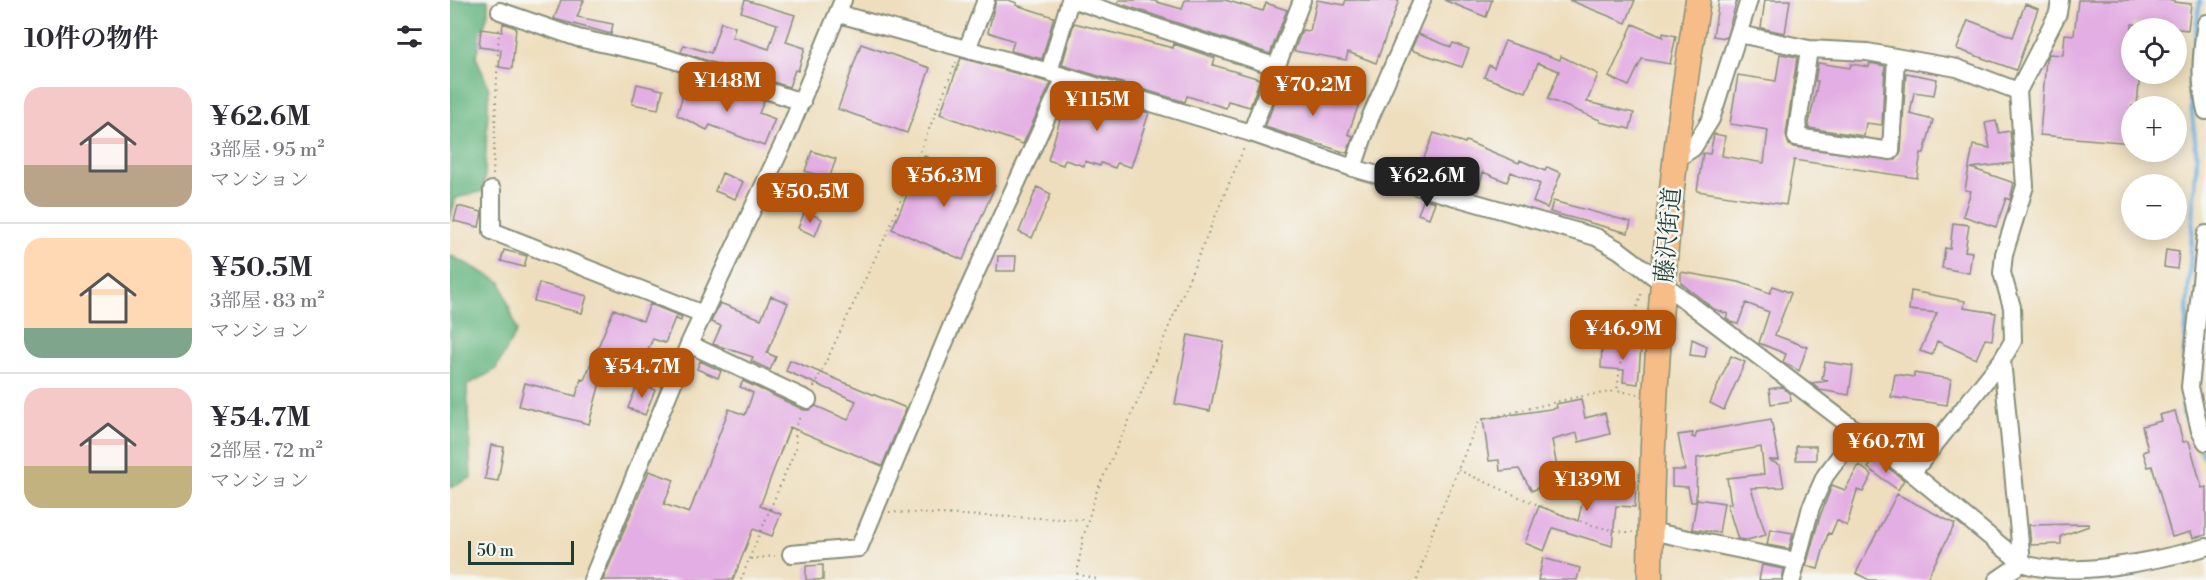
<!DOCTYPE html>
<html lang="ja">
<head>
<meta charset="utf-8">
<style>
	:root { --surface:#fff; --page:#f7f7f7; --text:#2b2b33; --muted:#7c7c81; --line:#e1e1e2; --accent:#b45309 }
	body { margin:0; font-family:"Libre Bodoni","Noto Serif JP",serif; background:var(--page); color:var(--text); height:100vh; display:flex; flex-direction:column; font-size:22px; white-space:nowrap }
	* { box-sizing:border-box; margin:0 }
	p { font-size:20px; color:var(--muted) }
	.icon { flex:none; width:33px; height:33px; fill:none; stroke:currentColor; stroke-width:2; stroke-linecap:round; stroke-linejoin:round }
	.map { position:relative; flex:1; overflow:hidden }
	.drawer { display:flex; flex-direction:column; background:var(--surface); width:450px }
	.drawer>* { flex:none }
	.fabs { position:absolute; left:1671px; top:18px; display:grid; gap:12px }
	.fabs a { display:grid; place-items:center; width:66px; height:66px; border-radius:50%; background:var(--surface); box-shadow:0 3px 15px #0003; font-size:30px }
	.scale { position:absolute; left:18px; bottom:15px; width:106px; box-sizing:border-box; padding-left:6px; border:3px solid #1f3d34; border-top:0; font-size:16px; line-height:21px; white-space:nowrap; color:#1f3d34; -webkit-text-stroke:4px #f6f6f2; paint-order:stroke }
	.price { position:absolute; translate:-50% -51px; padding:0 14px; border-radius:12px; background:var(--accent); color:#fff; font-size:20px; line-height:39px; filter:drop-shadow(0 2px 3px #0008) }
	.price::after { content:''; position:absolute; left:50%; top:36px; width:18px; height:14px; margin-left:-9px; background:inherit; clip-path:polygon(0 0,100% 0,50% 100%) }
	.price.on { background:#222; color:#fff }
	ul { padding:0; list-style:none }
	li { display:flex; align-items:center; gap:18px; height:150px; padding:0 24px }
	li+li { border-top:2px solid var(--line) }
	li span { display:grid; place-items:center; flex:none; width:168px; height:120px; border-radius:18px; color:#555 }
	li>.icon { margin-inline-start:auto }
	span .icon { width:72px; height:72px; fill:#fffc; stroke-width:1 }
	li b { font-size:26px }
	h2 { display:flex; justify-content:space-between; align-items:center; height:72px; padding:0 24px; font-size:26px }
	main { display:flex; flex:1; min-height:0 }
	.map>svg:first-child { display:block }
	.forest { fill:#66b681; stroke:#427a5a; stroke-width:1.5 }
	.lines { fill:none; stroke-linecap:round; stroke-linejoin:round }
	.stream { stroke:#66abdc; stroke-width:4.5 }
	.building { fill:#e3aee3 }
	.minor-casing { stroke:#868e78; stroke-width:20 }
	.highway-casing { stroke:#868e78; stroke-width:27 }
	.path { stroke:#868e78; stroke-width:2; stroke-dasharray:1.5 4.5; stroke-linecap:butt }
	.minor { stroke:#fff; stroke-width:16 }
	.highway { stroke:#f7bd88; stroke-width:24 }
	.labels { text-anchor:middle; stroke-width:5; stroke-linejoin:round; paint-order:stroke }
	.street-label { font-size:24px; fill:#1f3d34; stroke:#f6f6f2 }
</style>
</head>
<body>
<main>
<section class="drawer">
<h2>10件の物件<svg class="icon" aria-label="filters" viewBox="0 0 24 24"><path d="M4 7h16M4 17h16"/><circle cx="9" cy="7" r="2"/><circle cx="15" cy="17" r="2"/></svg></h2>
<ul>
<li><span style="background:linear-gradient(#f6c9c9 65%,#b9a48a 0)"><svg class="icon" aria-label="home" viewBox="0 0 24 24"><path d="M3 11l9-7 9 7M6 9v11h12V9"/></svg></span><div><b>¥62.6M</b><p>3部屋 · 95 m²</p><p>マンション</p></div></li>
<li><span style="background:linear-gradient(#ffd9b3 75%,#7fa58c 0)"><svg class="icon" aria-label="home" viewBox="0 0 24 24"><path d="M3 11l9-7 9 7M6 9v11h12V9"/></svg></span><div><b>¥50.5M</b><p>3部屋 · 83 m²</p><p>マンション</p></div></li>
<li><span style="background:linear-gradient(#f6c9c9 65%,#c2b280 0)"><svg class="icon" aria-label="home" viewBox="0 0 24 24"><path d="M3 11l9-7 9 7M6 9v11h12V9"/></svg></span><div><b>¥54.7M</b><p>2部屋 · 72 m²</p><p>マンション</p></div></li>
</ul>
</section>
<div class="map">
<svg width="1756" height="580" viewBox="0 0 1756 580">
	<rect width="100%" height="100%" fill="#f6f6f2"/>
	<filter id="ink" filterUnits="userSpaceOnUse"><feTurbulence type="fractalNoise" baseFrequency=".0167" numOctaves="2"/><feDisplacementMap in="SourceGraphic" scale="12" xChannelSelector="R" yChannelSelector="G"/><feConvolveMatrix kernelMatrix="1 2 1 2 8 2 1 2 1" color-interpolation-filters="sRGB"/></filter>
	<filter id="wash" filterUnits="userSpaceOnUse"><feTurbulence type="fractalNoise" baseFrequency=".008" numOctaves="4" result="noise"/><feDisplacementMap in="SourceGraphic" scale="24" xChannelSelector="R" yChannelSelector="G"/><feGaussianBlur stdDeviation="1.35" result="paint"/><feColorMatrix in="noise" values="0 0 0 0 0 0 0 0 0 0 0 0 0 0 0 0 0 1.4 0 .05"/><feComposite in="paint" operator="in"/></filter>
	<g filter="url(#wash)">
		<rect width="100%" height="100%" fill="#eedebd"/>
		<path class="forest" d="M0,0H38V13L26,56L39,89L34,191L6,198L0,220Z
			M0,255L51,282L67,331L45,370L17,385L21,478L0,488Z"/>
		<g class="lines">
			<path class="stream" d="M1750,0L1739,87L1747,158L1733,375V413L1756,461"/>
		</g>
		<g id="blocks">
			<path class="building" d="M111,0H134L127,17L163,24L161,34L104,19Z
				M295,0L345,15L336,42L355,48L348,71L345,70L339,87L231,52L234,45L261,53L271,22L285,27L282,37L319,49L327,24L291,12Z
				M546,0H558L567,3L566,5L604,17L592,59L561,51L564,41L538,32Z
				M669,0H700L732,9L735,0H775L813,11L816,3L837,10L820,54L668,3Z
				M867,0L894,5L896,0H949L926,63L898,52L896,60L844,51L852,30L860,31Z
				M994,0H1042L1036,17Z
				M1119,0H1185L1176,23Z
				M1269,0H1287L1276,38L1263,36Z
				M1315,0H1340L1335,33L1311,28Z
				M1628,0H1724V2L1741,4L1738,30L1682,24V74H1690L1687,106H1682V143L1590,135L1596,59L1599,54L1613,55L1615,34L1624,35Z
				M1575,4L1588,9L1566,70L1507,49L1518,20L1563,37Z
				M53,23L66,28L62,69L49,67L51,50L29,47L31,29L52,32Z
				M624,23L723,48L724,44L765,58L763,65L810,79L800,107L778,101L776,108L737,96L735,102L612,65Z
				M1183,24L1213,37V33L1226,36L1220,64L1192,59L1179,86L1159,77Z
				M968,34L1001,47L1003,43L1019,49L1012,67L961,50Z
				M1055,41L1110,60L1111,56L1148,74L1137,102L1184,113L1180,129L1150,122V120L1098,99L1109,71L1088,63L1076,92L1034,77L1039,65L1044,68Z
				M411,44L480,68L457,133L388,109Z
				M1330,54L1347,57L1336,135L1339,145L1344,147L1446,160L1451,152L1456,73L1487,79L1484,95L1464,92L1460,114L1483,120L1474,153H1471L1467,178L1344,160L1336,205L1247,191L1253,153L1260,154L1264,134L1275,136L1272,156L1314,163L1318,130L1280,124L1288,75L1326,81Z
				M511,58L601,83L573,144L490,114Z
				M1368,63L1400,68L1401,64L1419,67L1420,63L1435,66L1432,125L1416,123L1414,136L1358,128L1368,81H1365Z
				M832,82L909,104L898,134L903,136L897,153L815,127Z
				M187,84L213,90L208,109L182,104Z
				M262,84L314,101L309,113L325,119L314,146L260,125L257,130L227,115L235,87L258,93Z
				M621,90L699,113L681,167L667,163L665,168L651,163L650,166L635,161L634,166L615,160L613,165L598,160L610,120L607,119Z
				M1546,121L1549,133L1560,131L1563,163L1521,168L1564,183L1560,200L1556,198L1546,227L1513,216L1521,191L1515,190L1523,145L1540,148L1535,123Z
				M984,133L1015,143L1016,141L1069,163L1070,160L1095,171L1097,167L1111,173L1097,208L1083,202L1090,184L1061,172L1057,182L1033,172L1028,191L967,175Z
				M362,151L386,159L379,179L355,171Z
				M474,156L545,186L513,260L442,229Z
				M272,173L293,182L285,199L265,191Z
				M587,187L601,194L582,238L569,232Z
				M974,199L985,202L979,218L968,214Z
				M1103,201L1181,222L1178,233L1100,212Z
				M8,206L32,212L29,227L4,221Z
				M355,211L372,219L365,236L348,228Z
				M1503,223L1519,225L1515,251L1522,252L1519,273L1492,268L1495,248L1500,249Z
				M54,250L77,256L74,267L51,261Z
				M1716,250L1729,252L1727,269L1714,267Z
				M548,256H566L565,271H547Z
				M1231,272L1289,282L1320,293L1323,286L1341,293L1325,335L1357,347L1349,371L1333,362L1336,354L1309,343L1319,312L1296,303L1288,324L1281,322L1276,318L1278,314L1264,309L1231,283Z
				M89,283L137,296L132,313L84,301Z
				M1461,291L1515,301L1514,308L1546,313L1542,340L1535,339L1526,359L1487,341L1482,355L1470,351L1487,313L1459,310Z
				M321,296L338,303L317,353L326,357L320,370L301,361L303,357L263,344L271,326L261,322L270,303L311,319Z
				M200,304L232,317L231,321L225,318L215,343L203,339L183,379L156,369L153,380L151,379L139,424L69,406L75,383L126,396L131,379L134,380L164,309L193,321Z
				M738,335L774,342L760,411L725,404Z
				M1242,339L1257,346L1255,357L1240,355Z
				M1152,345L1191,347L1188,384L1173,382L1174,370L1151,368Z
				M1281,356L1295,362L1274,410L1260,403Z
				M340,360L456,408L432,466L340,427L310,506L331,514L322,536L303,529L283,580H153L199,471L224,480L214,504L239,513L279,409L295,415L303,393L290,387L293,381L354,410H359L366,406L398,420L406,401L336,371Z
				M250,361L271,371L268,378L247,369Z
				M1375,362L1403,366L1399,395L1370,390L1361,383L1378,381L1372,379Z
				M1464,373L1501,379L1497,405L1441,397L1445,374L1464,377Z
				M188,383L205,390L195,415L178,408Z
				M1332,387L1340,394L1341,401L1321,404L1319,389Z
				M1131,399L1135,418L1155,413L1160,434L1129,442L1127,433L1102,440L1106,462L1112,474L1082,491L1069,469L1050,471L1049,460L1039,461L1033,419L1107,408L1106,404Z
				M1725,411L1733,442L1739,441L1752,488L1756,487V535L1743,538L1741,532L1722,537L1702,466L1698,467L1693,452L1698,450L1692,426L1711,421L1709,415Z
				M1321,419L1329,460H1318L1330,465L1334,487L1301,488L1316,535L1297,540L1288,539L1277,504H1281L1277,478L1314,474L1311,447L1247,458L1246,502H1241L1238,487L1222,486V470H1235L1228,435L1243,433L1242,437L1245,438L1247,432Z
				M1435,430H1439L1467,450L1460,458L1431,436Z
				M41,445L54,447L48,481L35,479Z
				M1346,446H1366V460H1346Z
				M1425,458L1454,480L1448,490L1418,468Z
				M1409,465L1422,475L1413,492L1407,490L1397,526L1387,520L1381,534L1378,533L1368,569L1356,566L1369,519L1382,485L1395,490Z
				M1140,469L1158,473L1157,479L1186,481L1185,507L1166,506L1162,546L1103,528L1094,551L1075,543L1089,506L1128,521Z
				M1447,494L1505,524L1476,580H1419L1406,573Z
				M1247,499L1274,503L1269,533L1242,529Z
				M1638,524L1639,526L1611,536V544L1581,545L1579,525Z
				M1320,529L1343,533L1339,549L1317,545Z
				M1093,558L1130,568L1127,580H1088Z
				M373,565V580H356V566Z
				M1312,565L1334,569L1332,580H1309Z"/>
		</g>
	</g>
	<g filter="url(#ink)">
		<use href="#blocks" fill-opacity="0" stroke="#868e78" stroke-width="1.5"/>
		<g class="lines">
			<g class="minor-casing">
				<path id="minor" d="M624,0L827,67
					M50,11L128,38L211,56L352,102
					M389,14L599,72L801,133L903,168L1146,237L1169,250L1462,473L1572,563C1617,580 1710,560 1756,547
					M1756,23C1751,55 1749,80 1756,111
					M1289,34L1359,49L1417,52L1507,68L1568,91
					M517,49L536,0
					M1359,49L1346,137L1441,151L1446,57
					M599,72L620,0
					M801,133L852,0
					M1225,160L1243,148L1261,119L1299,0
					M903,168L920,118L972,0
					M42,190V231L253,314
					M1756,234L1740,387L1750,431L1756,442
					M239,344L358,400
					M1462,473L1552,360L1563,341L1562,307L1552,273L1554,254L1575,186L1568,91L1608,13L1610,0
					M1200,531L1345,561
					M341,554L409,548L501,327L615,77
					M142,580L239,344L336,138L393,0
					M1342,580L1361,507L1375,476L1408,432
					M1547,580L1572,563L1552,360"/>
			</g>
			<g class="highway-casing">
				<path id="highway" d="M1200,580C1201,386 1216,191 1248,0"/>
			</g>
			<path class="path" d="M43,175L49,28
				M364,387L439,229L506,62
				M1188,394L1167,391L1171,358L1192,292
				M1008,470C1049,487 1142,534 1183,532
				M439,512L637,520
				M299,559L346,448L345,428L351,414
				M627,574L650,580
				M291,580L299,559L325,556
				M626,580L633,538L646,493L686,405L794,148
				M967,580L983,530L1026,426L1031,420L1127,397L1167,391"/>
			<use href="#minor" class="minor"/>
			<use href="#highway" class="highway"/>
		</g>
	</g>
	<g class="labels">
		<g class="street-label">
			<text transform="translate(1218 235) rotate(-85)" y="8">藤沢街道</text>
		</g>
	</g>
</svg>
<div class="fabs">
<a><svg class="icon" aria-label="locate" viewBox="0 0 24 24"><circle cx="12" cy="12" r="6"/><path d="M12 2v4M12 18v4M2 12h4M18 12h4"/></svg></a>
<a>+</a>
<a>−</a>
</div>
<div class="scale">50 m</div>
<b class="price" style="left:277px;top:113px">¥148M</b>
<b class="price" style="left:863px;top:117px">¥70.2M</b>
<b class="price" style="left:647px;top:132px">¥115M</b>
<b class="price" style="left:494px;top:208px">¥56.3M</b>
<b class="price on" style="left:977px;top:208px">¥62.6M</b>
<b class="price" style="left:360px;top:224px">¥50.5M</b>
<b class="price" style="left:1173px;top:361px">¥46.9M</b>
<b class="price" style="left:192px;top:399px">¥54.7M</b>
<b class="price" style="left:1436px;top:474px">¥60.7M</b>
<b class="price" style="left:1137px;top:512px">¥139M</b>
</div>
</main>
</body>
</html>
